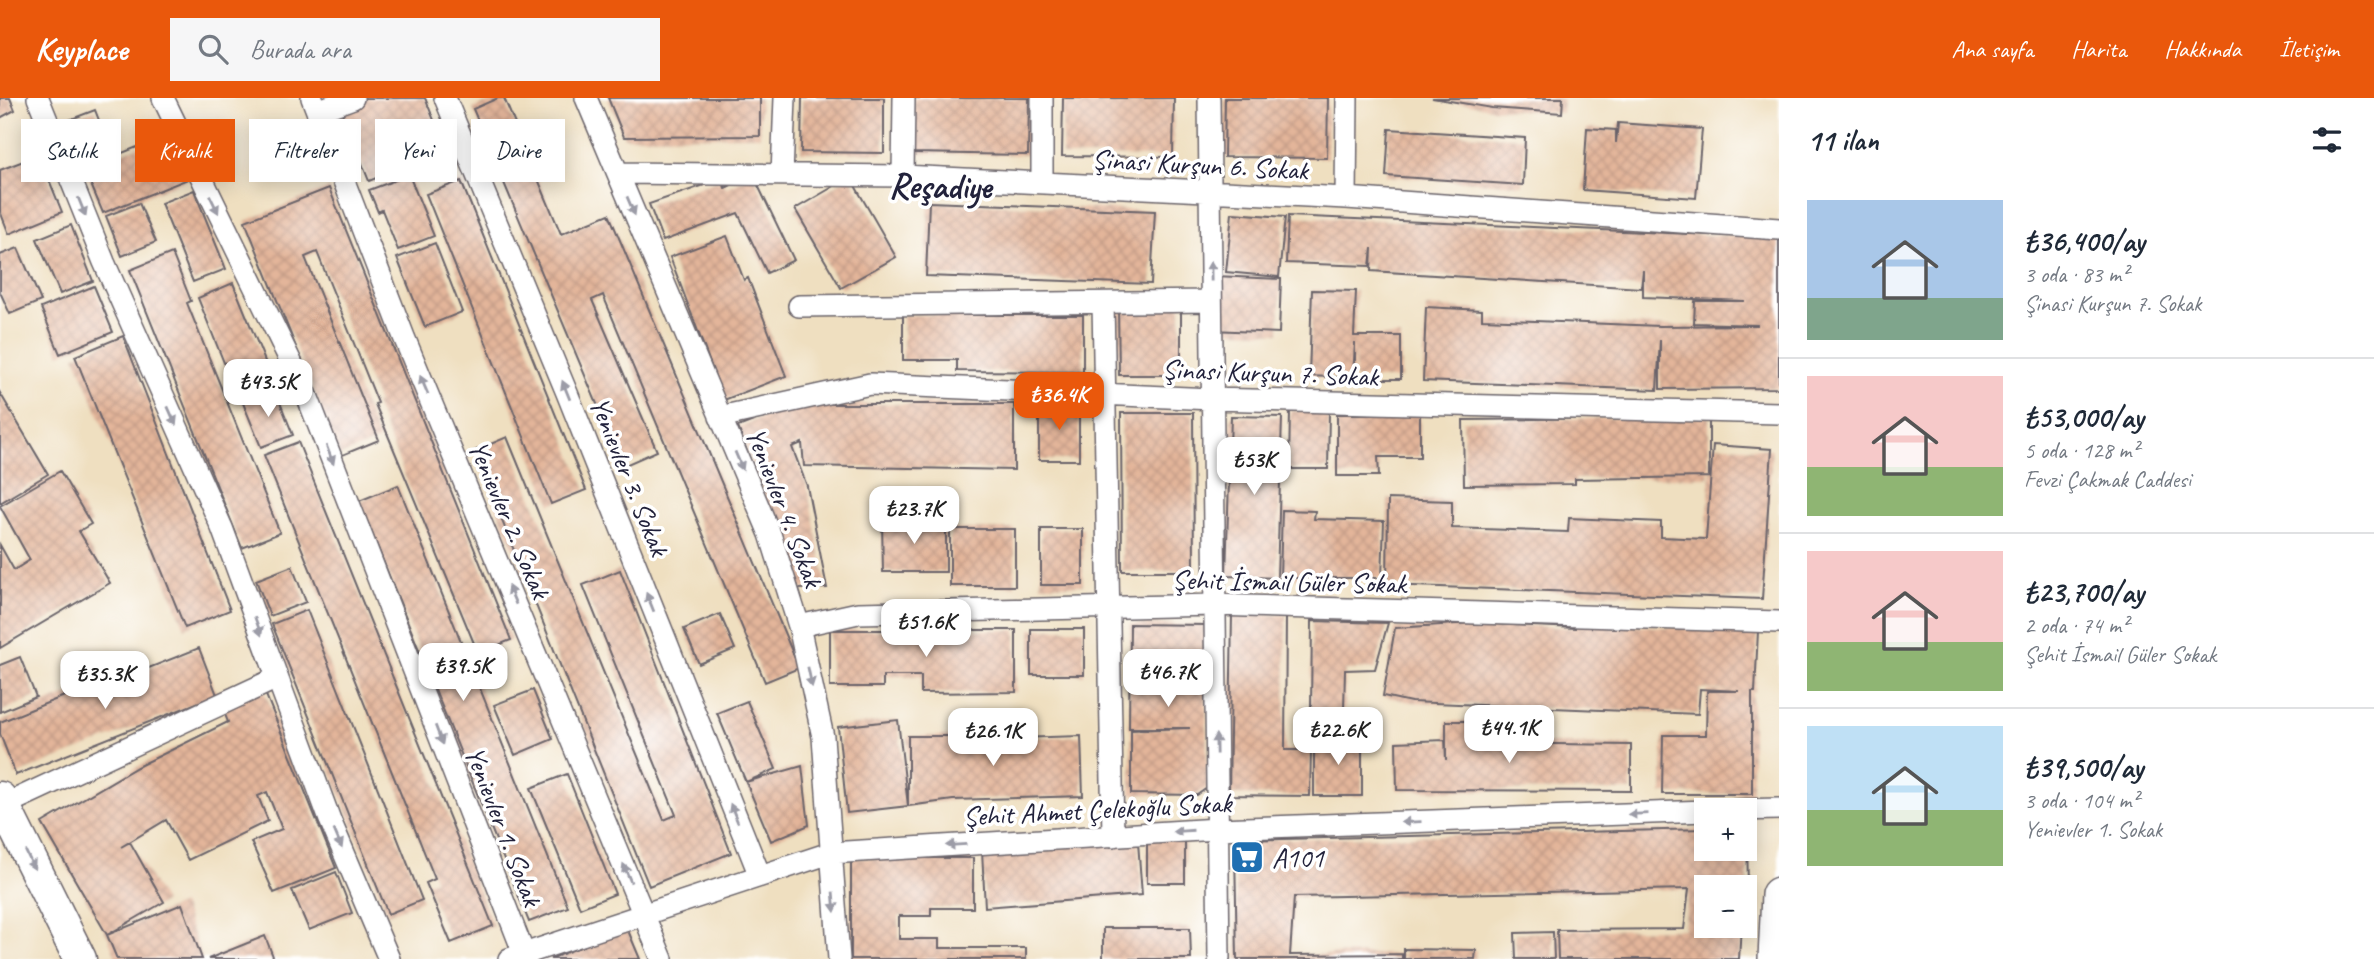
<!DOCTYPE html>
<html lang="tr">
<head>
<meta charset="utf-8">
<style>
	:root { --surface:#fff; --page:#f6f6f7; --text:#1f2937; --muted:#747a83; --line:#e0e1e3; --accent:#ea580c }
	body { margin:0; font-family:Caveat,sans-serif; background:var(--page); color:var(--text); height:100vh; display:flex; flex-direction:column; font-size:26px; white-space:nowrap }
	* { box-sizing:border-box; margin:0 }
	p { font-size:23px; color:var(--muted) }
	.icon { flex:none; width:38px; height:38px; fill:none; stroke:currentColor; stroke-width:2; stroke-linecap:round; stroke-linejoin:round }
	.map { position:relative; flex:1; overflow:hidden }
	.sheet { display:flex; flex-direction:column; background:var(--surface); width:595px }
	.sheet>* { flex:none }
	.guide { position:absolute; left:21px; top:21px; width:665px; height:63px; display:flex; gap:14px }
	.tools { position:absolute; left:1694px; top:700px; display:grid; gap:14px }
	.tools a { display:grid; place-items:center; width:63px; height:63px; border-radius:0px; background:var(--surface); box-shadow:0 4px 18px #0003; font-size:35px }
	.price { position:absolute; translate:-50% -60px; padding:0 16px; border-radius:14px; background:#fff; color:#222; font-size:23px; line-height:46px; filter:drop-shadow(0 2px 4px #0008) }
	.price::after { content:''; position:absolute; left:50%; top:42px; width:21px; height:16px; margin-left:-10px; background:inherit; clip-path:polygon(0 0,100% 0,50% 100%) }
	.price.on { background:var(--accent); color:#fff }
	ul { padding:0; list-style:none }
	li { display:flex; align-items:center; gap:21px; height:175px; padding:0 28px }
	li+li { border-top:2px solid var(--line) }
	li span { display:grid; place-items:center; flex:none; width:196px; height:140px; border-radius:0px; color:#555 }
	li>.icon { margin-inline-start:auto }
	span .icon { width:84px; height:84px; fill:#fffc; stroke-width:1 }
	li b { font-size:30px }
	h2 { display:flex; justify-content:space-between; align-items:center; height:84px; padding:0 28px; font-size:30px }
	.chip { padding:0 24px; border-radius:0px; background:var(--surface); box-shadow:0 4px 18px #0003; font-size:24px; line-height:63px }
	.chip.on { background:var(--accent); color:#fff }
	header { display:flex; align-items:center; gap:42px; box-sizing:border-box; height:98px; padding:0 35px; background:var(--accent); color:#fff }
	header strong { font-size:33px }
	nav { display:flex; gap:38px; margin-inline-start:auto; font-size:24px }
	.search { width:490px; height:63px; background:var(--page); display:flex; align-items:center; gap:18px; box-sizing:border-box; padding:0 24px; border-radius:0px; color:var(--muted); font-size:26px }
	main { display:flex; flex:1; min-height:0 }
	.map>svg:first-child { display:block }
	.building { fill:url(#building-cross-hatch) }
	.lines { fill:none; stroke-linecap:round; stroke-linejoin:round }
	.street-casing { stroke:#6a646a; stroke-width:24 }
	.secondary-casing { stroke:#6a646a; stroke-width:35 }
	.primary-casing { stroke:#6a646a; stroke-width:38 }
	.street { stroke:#fff; stroke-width:21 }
	.secondary { stroke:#fff; stroke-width:32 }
	.primary { stroke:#fff; stroke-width:35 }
	.oneway { fill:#9c9ca7 }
	.labels { text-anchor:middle; stroke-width:7; stroke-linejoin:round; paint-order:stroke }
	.street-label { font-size:28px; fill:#22223b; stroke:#fff }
	.poi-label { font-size:28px; fill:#22223b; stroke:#fff; text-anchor:start }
	.district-label { font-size:35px; font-weight:bold; fill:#22223b; stroke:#fff }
</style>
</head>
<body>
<header>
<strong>Keyplace</strong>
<div class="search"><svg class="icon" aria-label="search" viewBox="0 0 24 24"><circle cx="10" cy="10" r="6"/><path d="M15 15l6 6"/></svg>Burada ara</div>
<nav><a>Ana sayfa</a><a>Harita</a><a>Hakkında</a><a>İletişim</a></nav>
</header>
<main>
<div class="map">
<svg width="1779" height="861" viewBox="0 0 1779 861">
	<defs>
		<pattern id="building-cross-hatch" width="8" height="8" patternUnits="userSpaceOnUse" patternTransform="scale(1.75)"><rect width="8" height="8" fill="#e3b59a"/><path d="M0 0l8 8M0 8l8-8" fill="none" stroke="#c29b86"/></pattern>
	</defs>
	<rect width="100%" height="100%" fill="#fff"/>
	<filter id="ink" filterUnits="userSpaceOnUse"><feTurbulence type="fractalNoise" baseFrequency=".0143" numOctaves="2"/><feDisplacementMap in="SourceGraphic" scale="14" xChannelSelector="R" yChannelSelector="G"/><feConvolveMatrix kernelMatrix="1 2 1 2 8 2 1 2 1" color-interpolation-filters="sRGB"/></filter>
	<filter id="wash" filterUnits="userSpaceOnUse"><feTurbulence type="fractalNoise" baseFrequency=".00686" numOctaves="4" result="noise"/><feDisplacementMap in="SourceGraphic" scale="28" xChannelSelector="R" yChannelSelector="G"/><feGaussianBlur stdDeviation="1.57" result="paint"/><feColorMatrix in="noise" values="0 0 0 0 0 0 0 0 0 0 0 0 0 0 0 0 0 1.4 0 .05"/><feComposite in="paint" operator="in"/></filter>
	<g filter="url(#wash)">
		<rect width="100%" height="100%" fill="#efdfc0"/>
		<g id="blocks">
			<path class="building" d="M0,0H10L15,12L0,20Z
				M364,0H425L446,52L369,83L340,10Z
				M498,0H504L561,136L609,116L799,570L765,584L603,197L592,202L657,353L623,368L473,11Z
				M608,0H760V38L624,39Z
				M802,0H884V55L801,54Z
				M914,0H1029L1028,57L913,55Z
				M1063,0H1174L1173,59L1062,58Z
				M1225,0H1328L1327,60L1224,59Z
				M1432,0H1563L1562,15L1492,10Z
				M95,12L109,48L80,59L66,23Z
				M1618,25L1702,31L1696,100L1583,92L1587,30L1616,32V45Z
				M1389,31L1525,40L1523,87L1386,78Z
				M170,36L188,81L103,115L84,70Z
				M39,57L62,114L9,136L0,113V72Z
				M409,77L434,138L398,152L382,112L378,114L369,92Z
				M753,77L794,162L767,175L738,115L663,143L649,106L722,81L725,90Z
				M850,79L896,159L841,190L795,111Z
				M461,83L586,392L551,406L426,96Z
				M329,90L511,542L478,555L375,306L378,305L317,154L305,159L379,342L340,358L245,123Z
				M194,92L226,171L193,184L161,105Z
				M929,104L1155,113L1151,186L926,178Z
				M139,105L156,144L122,158L106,118Z
				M1232,115L1285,119L1279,179L1226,174Z
				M1288,118L1779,140V290L1660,291V242L1657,292L1423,283L1426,209L1482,212V221L1660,228L1758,227L1694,225L1695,203H1745L1643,199V172L1641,190L1371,173L1372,150L1370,168L1286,165Z
				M71,127L93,183L60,196L37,141Z
				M727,138L744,182L748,180L786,278L724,302L670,159Z
				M435,145L462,214L425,229L397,160Z
				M18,150L41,203L10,216L0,194V157Z
				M172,155L191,203L187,205L280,435L242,450L130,172Z
				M1215,178L1281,181L1279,235L1213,232Z
				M233,185L273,283L237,297L198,200Z
				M94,188L113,234L60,256L41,210Z
				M1312,192L1356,193L1354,238H1401V281H1355V244L1353,280L1309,278Z
				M1118,207H1181V277H1119Z
				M903,217H1083V274L957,273V262H903Z
				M123,238L230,512L185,530L75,258Z
				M275,292L293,337L261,349L243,305Z
				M0,295L48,376L0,405Z
				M1039,305H1079V362H1039Z
				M798,306H1014V372L804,368L802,345L792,349L807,388L827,490L799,491L738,329Z
				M1290,313H1329L1328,371H1289Z
				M1121,315H1193L1194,473H1122Z
				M1337,316H1420V359H1378L1379,378H1337Z
				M1231,318L1282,319L1277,480L1226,478Z
				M1709,319V379L1575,381V386L1464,387L1463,322Z
				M507,339L664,722L676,717L583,487L620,472L731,755L649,788L474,353Z
				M298,344L493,828L451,845L426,785L435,781L264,357Z
				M1713,347L1772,351L1762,501L1387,487L1388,401L1452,403V430L1568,434L1569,420L1661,424V439L1706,441Z
				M60,373L91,426L79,433L110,485L0,550V447L14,472L30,462L0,408Z
				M398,387L568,809L529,824L359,403Z
				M1282,412L1315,413L1314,421L1384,423L1382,480H1280Z
				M882,423H946V474H883Z
				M950,431H1015V488H950Z
				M1041,431H1083V487H1041Z
				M292,468L306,504L270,518L256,482Z
				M307,512L422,802L388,816L272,526Z
				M720,516L735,551L699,566L684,531Z
				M1232,516L1286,517L1285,652H1311L1310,698L1229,697Z
				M1312,523L1388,525L1375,571L1345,572L1344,612H1311Z
				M1472,525L1575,530V525L1758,533L1755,594H1752V696H1662L1663,637H1706L1707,593H1739L1700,591L1698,616L1411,604L1383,598L1395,530Z
				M1130,526L1206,527L1207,690L1197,697L1131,696V632L1190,630H1129Z
				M1031,531H1084V577H1031Z
				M830,532H1016V594L921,595V578H883V589H830Z
				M199,550L217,597L16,677L0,636V624L114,578L116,583Z
				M20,559L36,599L0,614V567Z
				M264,592L336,770L274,795L251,744L282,731L267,694L258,698L268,723L188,762L166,722L121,749L130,744L164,804L107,837L42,725L137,669L228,624L222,609Z
				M533,592L553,641L515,657L494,607Z
				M747,603L776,671L746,684L717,615Z
				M898,622L908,708L847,715L838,629Z
				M1446,623H1479V645L1631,647V693L1397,692L1396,644L1445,642L1446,662Z
				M908,638H953V650L954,642L1081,638L1083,698L953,702L908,708Z
				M1314,639L1362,640V698H1314Z
				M802,668L809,727L771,743L746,684Z
				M567,676L615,796L580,810L531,690Z
				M1706,731V751H1745L1747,739L1748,790L1706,789V828H1741L1739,861H1558L1557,832L1684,831L1689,791L1294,799L1290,857L1402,856V861H1237L1235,751L1240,742Z
				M1147,738H1185V785H1147Z
				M1138,744L1142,797L985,809L982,753Z
				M851,760H973V810H931V818H899V841H939V850H1026V861H851Z
				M336,774L352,815L309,832L292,792Z
				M182,806L202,861H117L107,837Z
				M627,830L640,861H550Z
				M1103,830H1190L1191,861H1103Z
				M1553,834L1554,861H1516L1515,835Z
				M265,838L274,861H208Z
				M1404,851L1476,852L1475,861H1404Z"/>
		</g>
	</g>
	<g filter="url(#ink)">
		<use href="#blocks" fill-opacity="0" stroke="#6a646a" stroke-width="2"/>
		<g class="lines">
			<g class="street-casing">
				<path id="street" d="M38,0L104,164L222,430L330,722L389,861
					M163,0L306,295L526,861
					M312,0L404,239L662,861
					M445,0L567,295L760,778
					M586,0L770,436L799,528L823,639L839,861
					M1209,0L1219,861
					M317,13L353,0
					M618,75L903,78L1346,100L1779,131
					M782,77L785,0
					M903,78L904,0
					M1042,85V0
					M1346,100L1347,0
					M1103,205L1113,738
					M799,208L1211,203
					M720,319L870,286L1212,301L1779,315
					M799,528L858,515L1214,507L1779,524
					M0,709L277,580
					M1736,712L1779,711
					M509,861L830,755L1217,731L1706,713"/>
			</g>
			<g class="secondary-casing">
				<path id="secondary" d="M0,700L80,861"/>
			</g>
			<g class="primary-casing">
				<path id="primary" d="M1776,861L1779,797"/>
			</g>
			<use href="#street" class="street"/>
			<use href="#secondary" class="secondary"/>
			<use href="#primary" class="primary"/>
		</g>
		<defs><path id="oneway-solid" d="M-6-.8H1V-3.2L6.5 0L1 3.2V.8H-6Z" transform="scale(1.75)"/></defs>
		<g class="oneway">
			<use href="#oneway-solid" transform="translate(214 106) rotate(64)"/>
			<use href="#oneway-solid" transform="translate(631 108) rotate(67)"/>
			<use href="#oneway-solid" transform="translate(82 109) rotate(68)"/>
			<use href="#oneway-solid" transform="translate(1211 173) rotate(-91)"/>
			<use href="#oneway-solid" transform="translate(424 287) rotate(-113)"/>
			<use href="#oneway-solid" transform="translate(566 292) rotate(-112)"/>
			<use href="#oneway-solid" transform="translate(172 318) rotate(66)"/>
			<use href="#oneway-solid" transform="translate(330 357) rotate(69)"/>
			<use href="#oneway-solid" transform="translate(739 363) rotate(67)"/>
			<use href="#oneway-solid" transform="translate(512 497) rotate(-113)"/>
			<use href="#oneway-solid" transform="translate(650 504) rotate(-112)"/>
			<use href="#oneway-solid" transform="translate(258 528) rotate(70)"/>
			<use href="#oneway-solid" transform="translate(810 579) rotate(78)"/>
			<use href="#oneway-solid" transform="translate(439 637) rotate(69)"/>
			<use href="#oneway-solid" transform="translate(1216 646) rotate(-91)"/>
			<use href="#oneway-solid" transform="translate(734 715) rotate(-112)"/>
			<use href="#oneway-solid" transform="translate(1638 716) rotate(178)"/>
			<use href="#oneway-solid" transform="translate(1411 724) rotate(178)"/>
			<use href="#oneway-solid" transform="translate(1183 733) rotate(176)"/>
			<use href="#oneway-solid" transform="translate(338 741) rotate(67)"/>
			<use href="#oneway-solid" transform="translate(956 747) rotate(177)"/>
			<use href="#oneway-solid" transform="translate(30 762) rotate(64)"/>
			<use href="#oneway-solid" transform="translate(627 775) rotate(-113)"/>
			<use href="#oneway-solid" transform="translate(834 804) rotate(85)"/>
		</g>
	</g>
	<defs>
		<g id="supermarket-square" transform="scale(1.75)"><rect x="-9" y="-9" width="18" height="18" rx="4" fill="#1f6fb2" stroke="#fff"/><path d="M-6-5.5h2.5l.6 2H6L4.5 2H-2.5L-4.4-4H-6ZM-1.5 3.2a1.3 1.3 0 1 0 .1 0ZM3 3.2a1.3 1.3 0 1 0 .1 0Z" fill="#fff"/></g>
	</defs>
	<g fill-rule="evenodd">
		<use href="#supermarket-square" x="1247" y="759"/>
	</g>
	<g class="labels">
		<g class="street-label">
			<text transform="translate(1200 66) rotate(3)" y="10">Şinasi Kurşun 6. Sokak</text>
			<text transform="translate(1270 274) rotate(2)" y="10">Şinasi Kurşun 7. Sokak</text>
			<text transform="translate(630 378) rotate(68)" y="10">Yenievler 3. Sokak</text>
			<text transform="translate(785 409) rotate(69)" y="10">Yenievler 4. Sokak</text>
			<text transform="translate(510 421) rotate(67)" y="10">Yenievler 2. Sokak</text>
			<text transform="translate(1289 483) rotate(1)" y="10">Şehit İsmail Güler Sokak</text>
			<text transform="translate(1097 711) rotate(-3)" y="10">Şehit Ahmet Çelekoğlu Sokak</text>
			<text transform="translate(504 728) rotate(69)" y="10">Yenievler 1. Sokak</text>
		</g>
		<g class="poi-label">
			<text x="1272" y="769">A101</text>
		</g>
		<g class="district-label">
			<text x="940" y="100">Reşadiye</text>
		</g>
	</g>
</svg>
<div class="tools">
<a>+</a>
<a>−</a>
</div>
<b class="price" style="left:268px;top:321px">₺43.5K</b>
<b class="price on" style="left:1059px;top:334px">₺36.4K</b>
<b class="price" style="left:1254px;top:399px">₺53K</b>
<b class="price" style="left:914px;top:448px">₺23.7K</b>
<b class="price" style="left:926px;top:561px">₺51.6K</b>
<b class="price" style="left:463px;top:605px">₺39.5K</b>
<b class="price" style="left:1168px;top:611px">₺46.7K</b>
<b class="price" style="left:105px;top:613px">₺35.3K</b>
<b class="price" style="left:1509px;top:667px">₺44.1K</b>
<b class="price" style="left:1338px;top:669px">₺22.6K</b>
<b class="price" style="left:993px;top:670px">₺26.1K</b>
<div class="guide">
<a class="chip">Satılık</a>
<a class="chip on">Kiralık</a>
<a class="chip">Filtreler</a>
<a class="chip">Yeni</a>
<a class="chip">Daire</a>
</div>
</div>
<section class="sheet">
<h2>11 ilan<svg class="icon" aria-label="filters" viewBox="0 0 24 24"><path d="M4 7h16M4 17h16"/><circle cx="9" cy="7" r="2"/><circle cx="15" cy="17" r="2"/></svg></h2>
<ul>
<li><span style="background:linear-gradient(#a9c7e8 70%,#7fa58c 0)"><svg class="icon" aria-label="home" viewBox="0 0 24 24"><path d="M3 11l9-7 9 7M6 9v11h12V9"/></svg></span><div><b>₺36,400/ay</b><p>3 oda · 83 m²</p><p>Şinasi Kurşun 7. Sokak</p></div></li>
<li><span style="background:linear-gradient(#f6c9c9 65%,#8fb573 0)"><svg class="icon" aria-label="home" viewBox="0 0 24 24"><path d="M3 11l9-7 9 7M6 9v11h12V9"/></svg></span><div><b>₺53,000/ay</b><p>5 oda · 128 m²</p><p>Fevzi Çakmak Caddesi</p></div></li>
<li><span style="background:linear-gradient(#f6c9c9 65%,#8fb573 0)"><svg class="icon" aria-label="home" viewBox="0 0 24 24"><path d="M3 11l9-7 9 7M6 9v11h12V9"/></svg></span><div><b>₺23,700/ay</b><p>2 oda · 74 m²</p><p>Şehit İsmail Güler Sokak</p></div></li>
<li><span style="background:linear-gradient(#bfe0f5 60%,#8fb573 0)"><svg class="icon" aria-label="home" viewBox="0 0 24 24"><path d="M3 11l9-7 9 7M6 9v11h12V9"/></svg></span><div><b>₺39,500/ay</b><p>3 oda · 104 m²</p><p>Yenievler 1. Sokak</p></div></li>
</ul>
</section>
</main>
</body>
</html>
